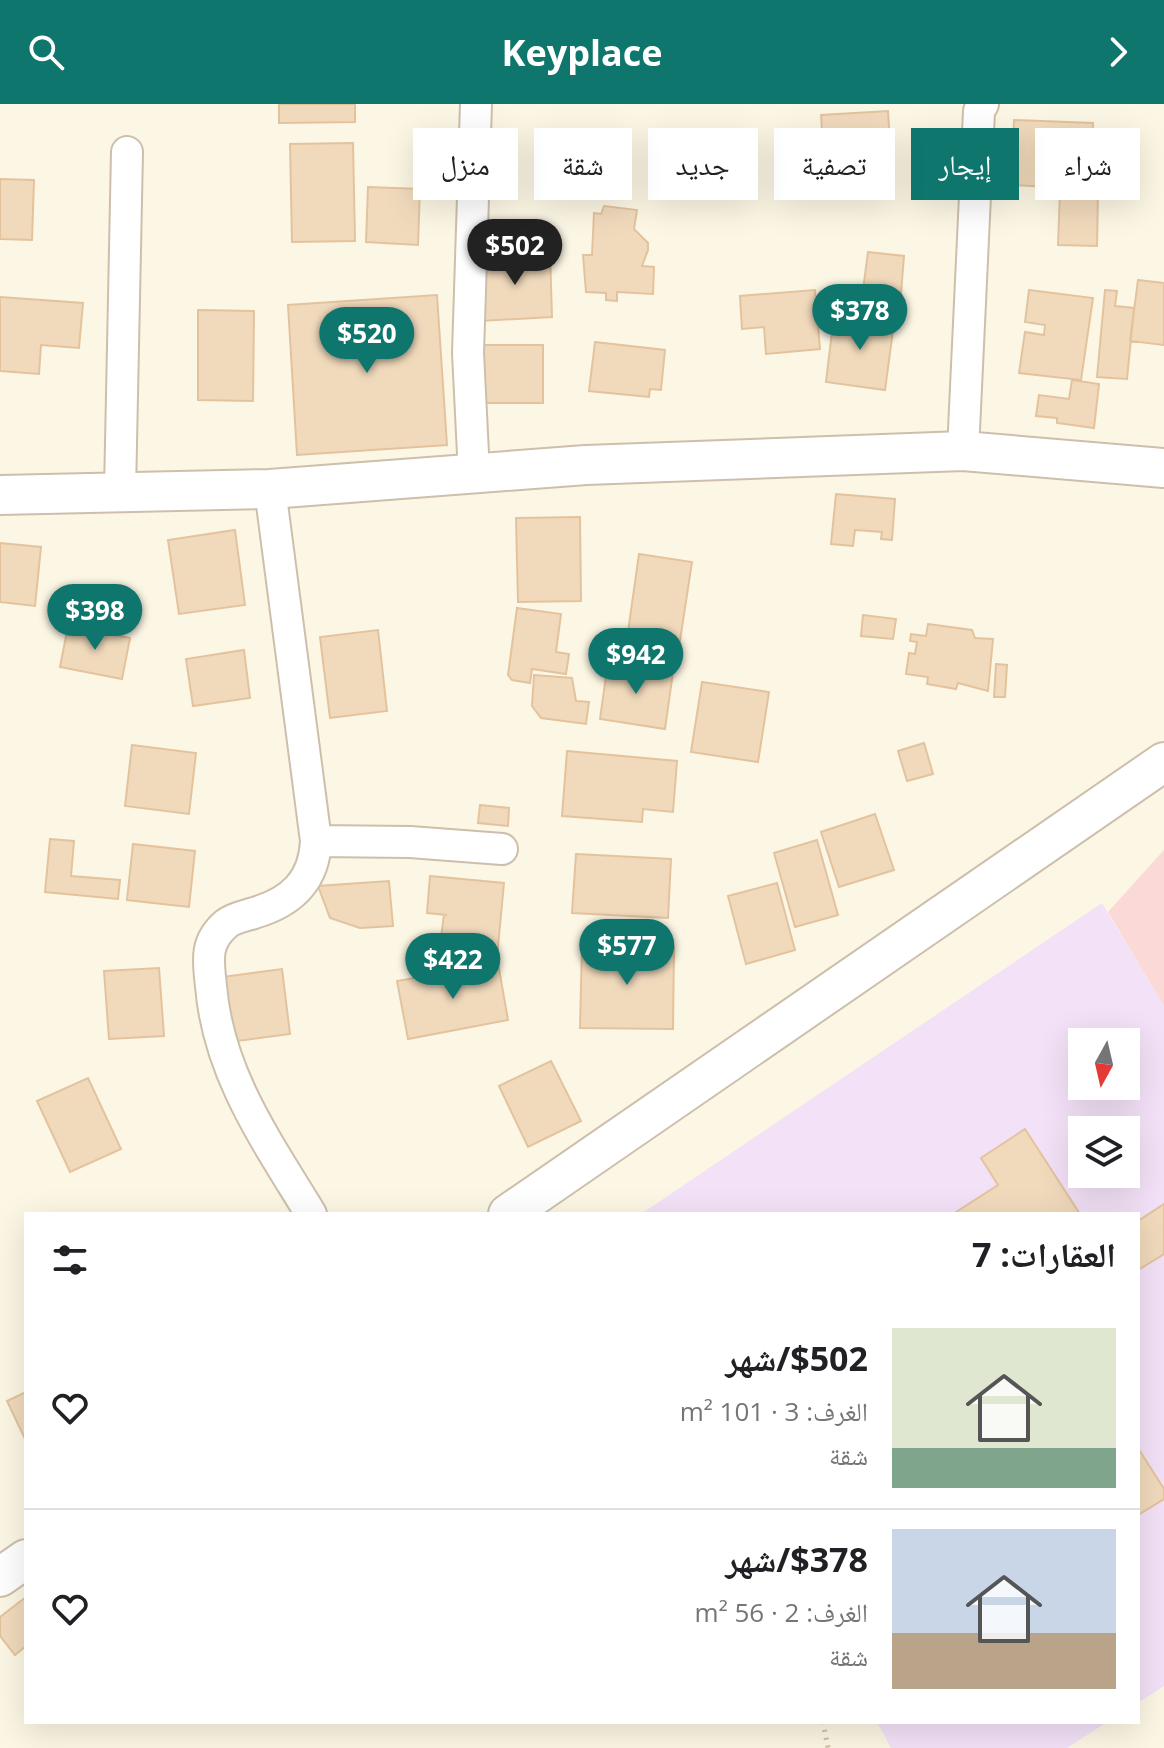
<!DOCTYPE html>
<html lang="ar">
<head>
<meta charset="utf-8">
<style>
	:root { --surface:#fff; --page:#f2f2f2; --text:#202124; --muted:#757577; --line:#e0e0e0; --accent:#0f766e }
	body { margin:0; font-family:"Open Sans","Noto Naskh Arabic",sans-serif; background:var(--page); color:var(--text); direction:rtl; height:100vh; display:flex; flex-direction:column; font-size:30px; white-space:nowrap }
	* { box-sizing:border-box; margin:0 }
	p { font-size:26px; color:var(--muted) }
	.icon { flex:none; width:44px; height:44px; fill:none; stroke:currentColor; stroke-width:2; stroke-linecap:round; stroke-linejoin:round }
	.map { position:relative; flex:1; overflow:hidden; direction:ltr }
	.drawer { position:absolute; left:24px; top:1108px; width:1116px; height:512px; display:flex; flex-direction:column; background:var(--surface); border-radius:0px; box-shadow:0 8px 32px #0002; direction:rtl }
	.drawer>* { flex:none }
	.hud { position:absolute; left:24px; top:24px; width:1116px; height:72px; direction:rtl; display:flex; gap:16px }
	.needle { width:52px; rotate:188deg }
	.controls { position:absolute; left:1068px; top:924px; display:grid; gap:16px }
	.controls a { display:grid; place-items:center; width:72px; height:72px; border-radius:0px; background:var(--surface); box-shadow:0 8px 32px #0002; font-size:40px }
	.price { position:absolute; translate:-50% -68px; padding:0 18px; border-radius:28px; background:var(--accent); color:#fff; font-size:26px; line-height:52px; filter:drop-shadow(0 2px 4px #0008) }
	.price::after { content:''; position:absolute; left:50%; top:48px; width:24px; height:18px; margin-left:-12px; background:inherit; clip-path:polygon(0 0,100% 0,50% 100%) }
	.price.current { background:#222; color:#fff }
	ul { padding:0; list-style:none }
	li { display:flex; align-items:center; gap:24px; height:200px; padding:0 24px }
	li+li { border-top:2px solid var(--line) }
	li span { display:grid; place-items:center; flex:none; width:224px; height:160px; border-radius:0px; color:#555 }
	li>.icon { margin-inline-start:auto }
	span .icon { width:96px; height:96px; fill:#fffc; stroke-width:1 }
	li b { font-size:34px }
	h2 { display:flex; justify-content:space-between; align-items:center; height:96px; padding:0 24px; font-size:34px }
	.chip { padding:0 28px; border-radius:0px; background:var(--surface); box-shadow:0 8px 32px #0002; font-size:28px; line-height:72px }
	.chip.current { background:var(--accent); color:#fff }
	header { display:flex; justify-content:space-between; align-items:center; height:104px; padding:0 24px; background:var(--accent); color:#fff; font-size:36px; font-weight:700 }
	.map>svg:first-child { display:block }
	.education { fill:#f3e1f8; fill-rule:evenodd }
	.medical { fill:#fad9d7 }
	.building { fill:#f1dabc; stroke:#e3c39d; stroke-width:2 }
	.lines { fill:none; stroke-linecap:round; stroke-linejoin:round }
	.minor-casing { stroke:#cdbfab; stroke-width:34 }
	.tertiary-casing { stroke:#cdbfab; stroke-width:42 }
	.path { stroke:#d6bd9f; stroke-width:5; stroke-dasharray:2 6; stroke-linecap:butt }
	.minor { stroke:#fff; stroke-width:30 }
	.tertiary { stroke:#fff; stroke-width:38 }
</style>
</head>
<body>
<header><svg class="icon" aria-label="forward" viewBox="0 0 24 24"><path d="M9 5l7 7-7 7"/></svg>Keyplace<svg class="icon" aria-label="search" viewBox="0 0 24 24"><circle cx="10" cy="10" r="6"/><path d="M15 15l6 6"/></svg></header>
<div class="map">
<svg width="1164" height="1644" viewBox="0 0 1164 1644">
	<rect width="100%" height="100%" fill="#fcf6e4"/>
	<path class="education" d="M1102,799L1164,902V1582L1138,1599V1110H641ZM1082,938H1126V982H1082ZM1082,1026H1126V1070H1082Z
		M877,1618H1107L1067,1644H891Z"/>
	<path class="medical" d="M1164,746V902L1108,808Z"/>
	<path class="building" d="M279,0H355V18L279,19Z
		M888,7L893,91L826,95L821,11Z
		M1014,16L1093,19L1090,85L1011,81Z
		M353,39L355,137L292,138L290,40Z
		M0,75L34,76L32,136L0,135Z
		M368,83L420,85L418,141L366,138Z
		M1060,87L1098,89L1097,142L1058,141Z
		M604,102L637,106L634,125L648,139V146L642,162L654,163L653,190L617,188V197L606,196V189L586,188L583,151H592L594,109L601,110Z
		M868,148L904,152L901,190L863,186Z
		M550,149L552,213L480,217L477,152Z
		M1138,176L1164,179V241L1130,237Z
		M815,186L820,245L766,250L764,223L742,225L740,192Z
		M1029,186L1093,194L1081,276L1019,269L1025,228L1044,231L1045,221L1025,218Z
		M1105,186L1117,187L1115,202L1134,204L1127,275L1097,273Z
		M437,191L447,341L297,351L288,201Z
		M0,193L83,199L79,244L41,241L39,270L0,267Z
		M198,206L254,207L253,297L198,296Z
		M834,211L894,219L885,286L826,278Z
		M595,238L665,246L661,286L650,285L649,293L589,287Z
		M482,241H543V299H482Z
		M1072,276L1099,280L1094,324L1057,319V314L1036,312L1039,291L1069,295Z
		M836,390L895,395L892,436L881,435L882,428L855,426L853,442L831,440Z
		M580,413L581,497L518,498L516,414Z
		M235,426L245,501L179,510L168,436Z
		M0,439L41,443L35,502L0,498Z
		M639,450L692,458L679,543L627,535Z
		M517,504L561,510L556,548L569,550L566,570L532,565L530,579L512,576L508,571Z
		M863,511L896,515L893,535L861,532Z
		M928,520L972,526L975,534L993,535L988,587L958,579L956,585L927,580L928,573L906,570L909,549L915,550L917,538L910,537L911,530L926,532Z
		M68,522L130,534L122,575L60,563Z
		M378,526L387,607L330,614L320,533Z
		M244,546L250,594L193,602L186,555Z
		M608,558L673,568L665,625L600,615Z
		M996,560L1007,561L1005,593H994Z
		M534,571L572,574L576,597L589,598L586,620L541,614L532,602Z
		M702,578L769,588L758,658L691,648Z
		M924,639L933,670L907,677L898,647Z
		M132,641L196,649L189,710L125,702Z
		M567,647L677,657L673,708L643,705L642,718L562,712Z
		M480,701L509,704L508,722L478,719Z
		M875,710L894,766L839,783L821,728Z
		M50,735L74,737L71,772L120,776L118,795L45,788Z
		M817,736L838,811L795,823L774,749Z
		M133,740L195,747L189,803L127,796Z
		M576,750L671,755L668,814L572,809Z
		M430,772L504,779L497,853L458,849L459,834L441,833L444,811H447L427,809Z
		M389,777L393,822L360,824L330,814L318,782Z
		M777,779L795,846L746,860L728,792Z
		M582,841L674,843L673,925L580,924Z
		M498,859L508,916L408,935L397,877Z
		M159,864L164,932L109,935L104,867Z
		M282,865L290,930L230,938L222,873Z
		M551,957L581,1017L528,1043L499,982Z
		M88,974L121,1045L70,1068L37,997Z
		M1025,1025L1080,1110H953L998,1081L981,1054Z
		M1164,1100V1150L1138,1166V1117Z
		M26,1288V1337L7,1297Z
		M1138,1344L1164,1385V1395L1138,1411Z
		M26,1493V1542L15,1551L0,1532V1513Z"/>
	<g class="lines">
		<g class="minor-casing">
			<path id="minor" d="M963,347L979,7L983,0
				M474,370L468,249L476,0
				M270,385L316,737L410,738L502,745
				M120,388L127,48
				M311,1110C266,1036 218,969 211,882C208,856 205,838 226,820C233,814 245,812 254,809C292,798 314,777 316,737"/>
		</g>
		<g class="tertiary-casing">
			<path id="tertiary" d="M0,391L270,385L586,361L963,347L1164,364
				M508,1110L1164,658
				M0,1473L26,1455"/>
		</g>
		<path class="path" d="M823,1618L828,1644"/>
		<use href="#minor" class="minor"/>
		<use href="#tertiary" class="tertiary"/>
	</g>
</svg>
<div class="controls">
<a><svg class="needle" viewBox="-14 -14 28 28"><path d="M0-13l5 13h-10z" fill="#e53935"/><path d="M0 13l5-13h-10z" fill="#757577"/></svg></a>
<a><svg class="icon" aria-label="layers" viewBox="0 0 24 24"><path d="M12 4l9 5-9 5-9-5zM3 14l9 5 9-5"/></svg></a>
</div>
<b class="price current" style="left:515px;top:183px">$502</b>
<b class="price" style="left:860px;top:248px">$378</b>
<b class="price" style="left:367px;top:271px">$520</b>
<b class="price" style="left:95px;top:548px">$398</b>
<b class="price" style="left:636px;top:592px">$942</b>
<b class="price" style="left:627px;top:883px">$577</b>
<b class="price" style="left:453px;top:897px">$422</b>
<div class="hud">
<a class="chip">شراء</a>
<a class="chip current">إيجار</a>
<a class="chip">تصفية</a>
<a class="chip">جديد</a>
<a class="chip">شقة</a>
<a class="chip">منزل</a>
</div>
<section class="drawer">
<h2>العقارات: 7<svg class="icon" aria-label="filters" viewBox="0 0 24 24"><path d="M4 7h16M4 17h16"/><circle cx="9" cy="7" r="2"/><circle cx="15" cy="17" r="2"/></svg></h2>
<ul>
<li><span style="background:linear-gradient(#dfe7d0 75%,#7fa58c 0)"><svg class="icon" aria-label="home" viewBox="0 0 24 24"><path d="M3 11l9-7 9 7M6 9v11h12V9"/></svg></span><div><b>$502/شهر</b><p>الغرف: 3 · 101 m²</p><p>شقة</p></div><svg class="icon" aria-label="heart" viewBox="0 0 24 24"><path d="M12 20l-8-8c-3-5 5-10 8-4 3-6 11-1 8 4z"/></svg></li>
<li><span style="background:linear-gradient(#c9d6e8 65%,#b9a48a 0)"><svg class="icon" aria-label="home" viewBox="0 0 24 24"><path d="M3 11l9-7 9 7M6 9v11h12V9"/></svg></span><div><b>$378/شهر</b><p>الغرف: 2 · 56 m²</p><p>شقة</p></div><svg class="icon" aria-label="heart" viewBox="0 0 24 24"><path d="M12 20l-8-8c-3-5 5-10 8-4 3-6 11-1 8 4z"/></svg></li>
</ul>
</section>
</div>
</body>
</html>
